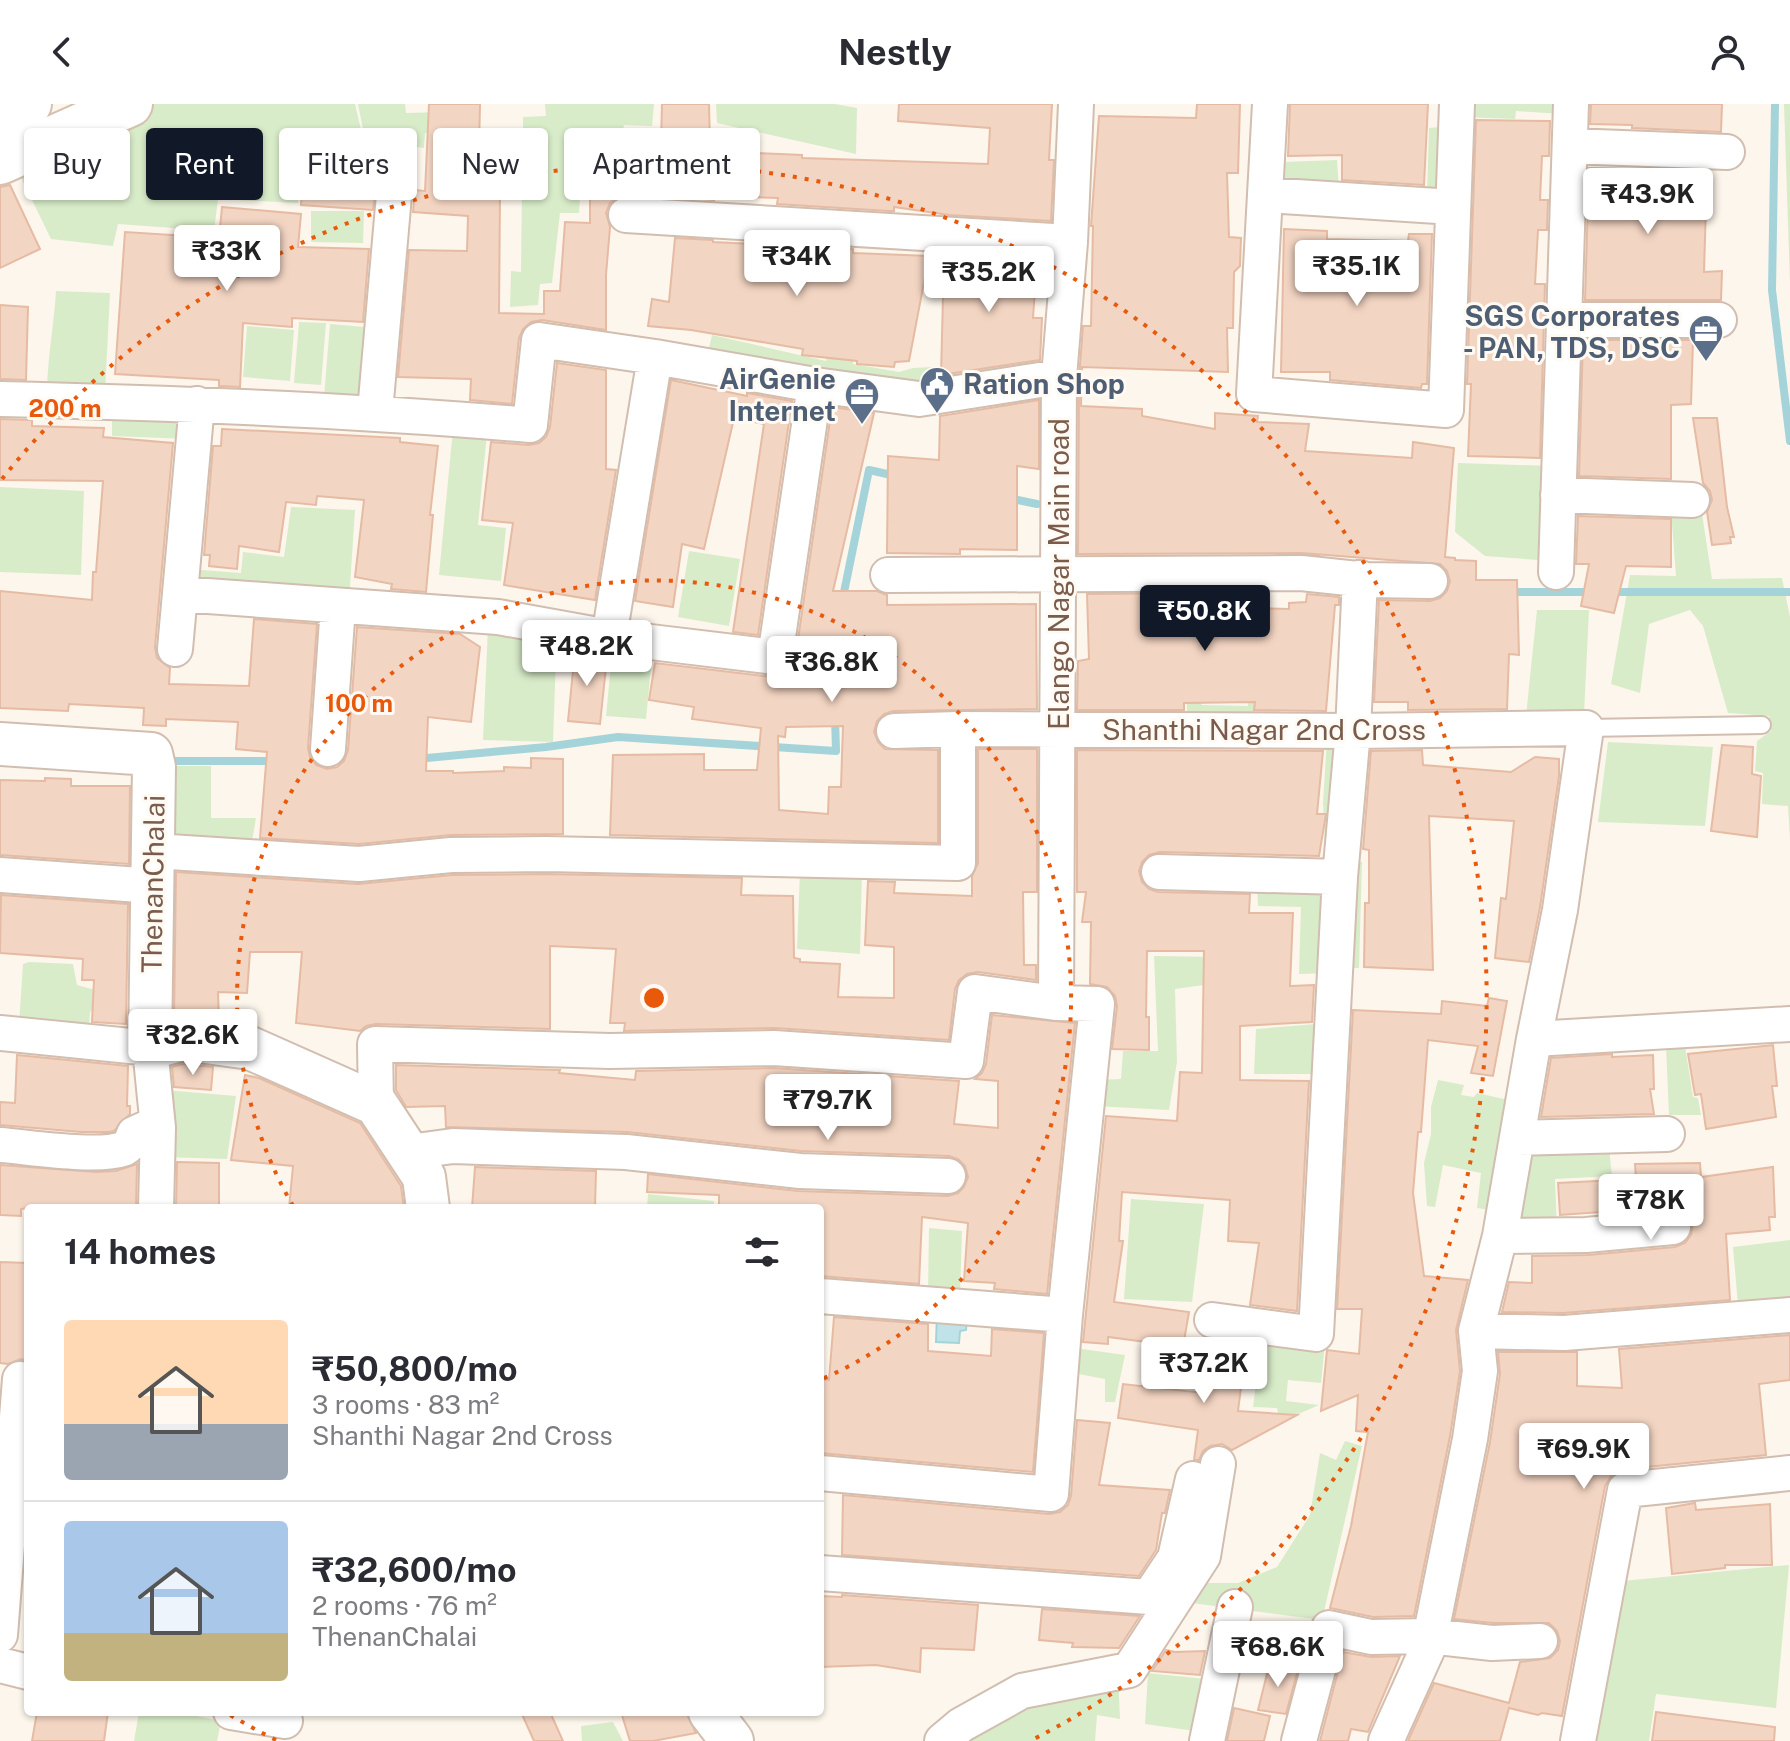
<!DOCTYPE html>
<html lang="en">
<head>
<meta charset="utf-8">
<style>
	:root { --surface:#fff; --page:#f7f7f7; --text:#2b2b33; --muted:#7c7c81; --line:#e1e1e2; --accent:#111827 }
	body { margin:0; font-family:"Public Sans",sans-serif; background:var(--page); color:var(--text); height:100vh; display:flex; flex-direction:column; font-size:30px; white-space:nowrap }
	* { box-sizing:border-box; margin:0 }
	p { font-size:26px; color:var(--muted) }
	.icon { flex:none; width:44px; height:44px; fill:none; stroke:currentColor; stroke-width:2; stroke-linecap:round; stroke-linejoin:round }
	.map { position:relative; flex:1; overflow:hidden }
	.drawer { position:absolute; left:24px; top:1100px; width:800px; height:512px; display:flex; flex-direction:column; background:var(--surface); border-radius:8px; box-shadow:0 2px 6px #0004 }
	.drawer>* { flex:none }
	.top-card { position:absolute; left:24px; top:24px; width:800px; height:72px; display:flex; gap:16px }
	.price { position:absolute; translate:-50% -68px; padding:0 18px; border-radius:8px; background:#fff; color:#222; font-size:26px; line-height:52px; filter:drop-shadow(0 2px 4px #0008) }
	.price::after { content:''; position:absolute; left:50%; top:48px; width:24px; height:18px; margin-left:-12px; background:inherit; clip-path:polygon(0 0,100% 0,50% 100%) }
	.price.active { background:var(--accent); color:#fff }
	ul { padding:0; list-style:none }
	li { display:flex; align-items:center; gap:24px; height:200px; padding:0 40px }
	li+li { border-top:2px solid var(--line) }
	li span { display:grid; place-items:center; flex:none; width:224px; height:160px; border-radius:8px; color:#555 }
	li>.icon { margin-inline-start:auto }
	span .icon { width:96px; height:96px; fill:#fffc; stroke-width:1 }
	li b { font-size:34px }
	h2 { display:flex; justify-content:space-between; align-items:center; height:96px; padding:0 40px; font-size:34px }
	.pill { padding:0 28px; border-radius:8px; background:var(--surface); box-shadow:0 2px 6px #0004; font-size:28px; line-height:72px }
	.pill.active { background:var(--accent); color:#fff }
	header { display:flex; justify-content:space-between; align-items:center; height:104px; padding:0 40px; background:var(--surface); font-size:36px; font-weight:700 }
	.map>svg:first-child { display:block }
	.green { fill:#d8ecc9 }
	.water { fill:#bfe3e8; stroke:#a5d3da; stroke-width:2 }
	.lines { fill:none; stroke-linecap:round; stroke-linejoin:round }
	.stream { stroke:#a5d3da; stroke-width:8 }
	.building { fill:#f3d5c3; stroke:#e6bba3; stroke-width:2; fill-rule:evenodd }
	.service-casing { stroke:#d1beb0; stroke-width:20 }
	.minor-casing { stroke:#d1beb0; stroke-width:38 }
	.tertiary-casing { stroke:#d1beb0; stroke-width:46 }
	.secondary-casing { stroke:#d6c0b0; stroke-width:48 }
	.service { stroke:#fff; stroke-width:16 }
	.minor { stroke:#fff; stroke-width:34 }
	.tertiary { stroke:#fff; stroke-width:42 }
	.secondary { stroke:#fff; stroke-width:44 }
	.ring { fill:none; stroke:#e8590c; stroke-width:4; stroke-dasharray:4 8 }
	.labels { text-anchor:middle; stroke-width:6; stroke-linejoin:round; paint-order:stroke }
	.service-label { font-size:28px; font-weight:bold; fill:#4e5e75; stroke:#fffaf3; text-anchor:end }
	.street-label { font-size:28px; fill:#7a5c4d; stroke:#fffaf3 }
	.centre { fill:#e8590c; stroke:#fffaf3; stroke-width:4 }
	.ring-label { font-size:24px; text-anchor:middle; font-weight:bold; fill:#e8590c; stroke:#fffaf3; stroke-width:6; stroke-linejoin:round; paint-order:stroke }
</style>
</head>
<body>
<header><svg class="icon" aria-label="back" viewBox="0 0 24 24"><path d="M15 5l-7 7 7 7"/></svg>Nestly<svg class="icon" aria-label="person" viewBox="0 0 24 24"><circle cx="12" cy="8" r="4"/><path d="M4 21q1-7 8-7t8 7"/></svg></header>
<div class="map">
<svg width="1790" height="1637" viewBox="0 0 1790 1637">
	<rect width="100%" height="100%" fill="#fdf6ec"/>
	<path class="green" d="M152,0H355L365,43L301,63L298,99L218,95L214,127L118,120L113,142L51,135L14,59Z
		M358,0H405L406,9L447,8L478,30L425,29L424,44L389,39L367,45Z
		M545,0H654L652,22L624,21L622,31L598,30L595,60H582L579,109H560L552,179L540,180L538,201L510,203L511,167L521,168L522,82H485V29L523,30V13L546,12Z
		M716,0H835L857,4L856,50L717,19Z
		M1286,0L1284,58L1337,56L1339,85L1427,91L1429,24L1450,22V97L1269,88Z
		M1462,0H1564L1563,10L1516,7L1515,15L1461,13Z
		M1784,0H1790V179Z
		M311,107H364L363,139L311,138Z
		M56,187L110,189L105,288L47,285C48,251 54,220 56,187Z
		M835,212L856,213L853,260L899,268L913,264L1045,257L1047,271L924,290L706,257L712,231L826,257Z
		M299,218L326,219L321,281L294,279Z
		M330,220L377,224L371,296L324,293Z
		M247,222L294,226L290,277L243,273Z
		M189,307L188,335L112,332V315L75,314Z
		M453,325L487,329L478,421L506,424L501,477L439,471Z
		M1458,359L1553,362L1551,445L1538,456L1485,452L1455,428Z
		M0,383L84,387L81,471L0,468Z
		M291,403L355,406L349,497L189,482V465L241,469L243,448L284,453Z
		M1701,403L1712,475L1782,474L1790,513V735L1788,702L1762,700L1763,669L1755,667L1757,637L1771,627L1769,612L1728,609L1703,522L1690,506L1649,520L1640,589L1611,580L1630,471L1676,472L1671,407Z
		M689,447L740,455L729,522L678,513Z
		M1537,506H1589L1584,610L1526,612Z
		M488,523L557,525L553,638L483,636Z
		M613,540L653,543L646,615L606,612Z
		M1201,560L1202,601L1248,602L1249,563H1279L1280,621L1187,623V561Z
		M1347,633L1326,760L1323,699L1327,634Z
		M1608,638L1713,643L1705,722L1598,718Z
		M158,662H211V714H256L250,749L159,739Z
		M1349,757L1362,758L1359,864H1340Z
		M800,767H862L860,850L797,845Z
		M1257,780L1332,782L1331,869L1299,870L1301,803L1258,802Z
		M1154,852L1218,853V879L1175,885L1177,958L1169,1006L1095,1002L1097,976L1121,975L1123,947H1158Z
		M29,858L73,860L77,881L99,887L100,900L90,908L89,923L19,921L23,860Z
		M1328,919L1324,970H1254L1256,925Z
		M1666,942H1685L1693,993L1698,994L1701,1011H1669Z
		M1438,976L1464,981L1461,991L1474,993L1477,989L1504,995L1510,988L1496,1107L1477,1104L1481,1069L1443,1061L1435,1103L1427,1102L1424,1059L1431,1030V1003Z
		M165,986L236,992L227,1055L162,1053Z
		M1608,1035L1612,1072L1555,1075L1557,1126L1517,1129L1532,1036Z
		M648,1090L714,1097V1104H647Z
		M1131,1095L1204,1100L1192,1198L1124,1195Z
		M929,1124L962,1127L960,1192L928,1190Z
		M1790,1136V1197L1738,1201L1733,1143Z
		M1262,1235L1325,1240L1321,1279L1288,1276L1286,1297L1319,1301L1280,1318L1277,1304L1253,1303Z
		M1075,1244L1125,1251L1115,1298H1105V1275L1073,1269Z
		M1345,1337L1362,1342L1322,1516L1184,1498L1192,1479H1238L1277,1463L1310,1411L1320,1349L1336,1356Z
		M1789,1461L1776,1604L1656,1590L1649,1637H1585L1612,1478Z
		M1148,1569L1205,1575L1195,1627L1145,1620Z
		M1118,1570L1120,1615L1097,1611L1095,1637H952L965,1622Z
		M139,1608H176L221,1617L217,1637H134Z
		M613,1618L623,1637H582L581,1622Z"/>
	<path class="water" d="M937,1210L967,1211L966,1226L960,1227L959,1239L936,1238Z"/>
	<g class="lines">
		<path class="stream" d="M1775,0L1772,186L1790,337
			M1008,394L1037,400
			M1279,448L1317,454
			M1507,488H1594
			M1611,488H1790
			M842,498L869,366L896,372
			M416,655L546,643L618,633L836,647L835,614
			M164,657H275
			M304,657H355"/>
	</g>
	<path class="building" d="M429,0H480L478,89L500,90L499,209L544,210V187H560L565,118L590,119V71H602L603,37L661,38L662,0H709L710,39H759V49L802,51V54L988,60L990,24L898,17L899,0H1052L1049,56H1054L1051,117L949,111L894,103V107H888L777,100L778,94L714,92V96L627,91L618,93L610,99L606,109L610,123L606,171V226L542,216L531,218L523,225L519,234L512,300L470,296L471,275L398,273L409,146L467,147L468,112L413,108L415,86L425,87Z
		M1197,0H1240L1238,69H1227L1229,133L1241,134L1240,162L1234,168L1233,224H1227L1228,268L1082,263L1081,302L1142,305V312L1215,325V309L1258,312L1257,318L1309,320L1305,347L1412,354L1413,338L1454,344L1445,453L1455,454V456L1476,457V476H1517L1519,551L1509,550L1507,605L1408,606V598H1374L1379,496L1430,497L1440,494L1447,487L1450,477L1447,467L1440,460L1301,449L1078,450L1079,274L1083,222H1091L1093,122H1091L1099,12L1196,14Z
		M1290,0H1428L1424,81L1342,76V51L1288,52Z
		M1591,0H1722L1721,28L1632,24V21L1590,20Z
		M1476,16L1550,17L1549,52H1542L1540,96H1548L1547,126H1538L1535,180H1545L1540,354L1468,352L1471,280H1467Z
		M380,46L373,106L301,101L304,67Z
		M1589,64L1707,67L1704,168L1722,167L1721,196H1585Z
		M10,81L40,145L0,164V83Z
		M222,103L301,110L298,143L369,145L363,218L292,214V223L243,219L240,283L219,282V276L115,270L125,128L219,134Z
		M1284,125L1327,127V135L1408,137L1409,130H1432L1427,280H1422L1421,284L1330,276V268H1281Z
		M675,134L713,136V138L853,145V149L929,152L909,257L895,258L894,263L857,260V257L802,251L803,245L691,226L648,222L652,195L669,198Z
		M995,153L1037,156L1033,214H1042L1040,256L941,271L944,154Z
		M0,201L28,203L26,276L0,275Z
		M1583,236H1693L1691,300L1671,301V375L1579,372Z
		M557,259L606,266V365L616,366L595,496L504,481L513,419L482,416L491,338L529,341L539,339L546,333L550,323Z
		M671,276L747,292V289L792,297L758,531L733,528L764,320L734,314L704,445L682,440L673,503L635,497Z
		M1039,296V365L1017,362V446L960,445V450L887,449L888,352L939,356L940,312Z
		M832,303L874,309L833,487H877L887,491V501L1036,500L1037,605L893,607L884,610L877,617L874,628L878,638L885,645L938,646V739L610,731L613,651L704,650V666H757L761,624L692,615L694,603L649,596L655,559L773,573L783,571L791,565L795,556ZM843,622L841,683H829L828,710L779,706L778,632L785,633L786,623Z
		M1693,314H1717L1727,403L1734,433H1730L1731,439L1712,441L1707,408L1712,396L1710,387L1703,379Z
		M0,315L32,316V322L104,324L103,333L173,339L155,543L157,554L170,564L169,580L249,582L254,515L317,520L308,644L310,653L316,661L327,665L337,663L344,657L348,646L357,523L460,530L480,543L471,618L428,613L426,667H453V669L504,667V663L531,664V654L563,655V730L451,731L359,740L260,734L267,648L236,645L238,618L166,615V622L143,621L144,604L69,600L68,607L0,604V487L92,496L93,468H96L103,377L0,376Z
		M222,325L380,333L400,334V338L438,342L430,411H433L426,488L391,485L392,480L355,473L364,396L317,392L316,401L286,398L279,448L239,442L237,465L209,462L210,451H204L213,342H221Z
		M1578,412L1671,415V463L1626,462L1614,509L1581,502L1589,460H1576Z
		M1218,489V503L1289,505V499L1306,498L1307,490L1339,493V501H1335L1326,607L1254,606L1255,598L1184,599V606H1077L1078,557L1089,555L1087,490Z
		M575,547L607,553L600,620L568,617Z
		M1722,641L1753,643L1752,670L1761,672L1757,733L1711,727Z
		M978,645H1037V788H1023L1024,861H1036V876L978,868L967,870L959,876L955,885L949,936L775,924L624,927L625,919H610L616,845L550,842V925L376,920L366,922L360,927L296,919L302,848H250L247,889L218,888L219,916L187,911L174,913L176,768L358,780L452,771L546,770L742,774L741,791L793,792L794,854L800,855V858L840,860L838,893L894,894V843L865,841L868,777L895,778L894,789L972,792V772L978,759Z
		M1077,646L1323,647L1317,710H1326L1319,752L1160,748L1149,751L1142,758L1139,767L1142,778L1149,785L1158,788L1250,790L1249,809H1293L1290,882L1314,881L1312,918L1240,922V976L1309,977L1297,1207L1250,1201L1259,1139L1228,1137L1230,1096L1122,1088L1119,1137H1123L1114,1198L1189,1208L1183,1243L1108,1233V1240L1083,1238L1106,1012L1177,1017L1180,968L1202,969L1204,847H1147L1146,913H1149V946L1112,945L1117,902L1115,892L1107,883L1090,880L1091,818H1082L1086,788H1077Z
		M1422,646L1423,661L1511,668L1535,653L1559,655V672L1540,803L1529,858L1495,854L1501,794L1506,795L1514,717L1429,712L1433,866L1364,863L1365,799H1369V746L1363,745L1371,647Z
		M45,674L71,675V682H130L129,760L0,751V676L45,677Z
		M1,791L128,800L126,920L92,918L94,876H82L83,855L0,849Z
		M1489,894L1507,897L1493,972L1471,969L1478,942L1428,936L1421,1028H1418L1413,1089L1424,1172L1468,1176L1456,1226L1460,1267L1450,1332L1414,1512L1373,1513L1330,1504L1351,1422L1368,1328L1356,1327L1358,1291L1321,1307L1327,1246L1359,1250L1362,1205H1337L1353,906L1441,910L1442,897L1487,902Z
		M992,911L1075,919L1047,1190L994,1185L995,1179L964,1177L968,1119L922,1113L919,1180L820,1172V1104H719V1091L647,1088L648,1070L798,1087L948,1092L958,1089L964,1083L968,1073L965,1062L958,1055L949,1052L801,1047L627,1028L446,1023L445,1002L406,1003L396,986V961L560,966L559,969L635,976L636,967L774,964L959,977L954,1020L998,1024V977L975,975L982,969L986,960Z
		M1773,941L1777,982H1772L1776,1013L1706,1025L1701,990L1695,991L1688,950Z
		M1612,950V953L1653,951L1654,985H1650L1654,1010L1541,1013L1551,954Z
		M17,951L128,962L127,1002H130V1010L114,1027L109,1028H81L0,1021V998L15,999Z
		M182,960L213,963L211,986L174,983L172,963Z
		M245,971L259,974L360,1019L401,1082L404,1104H289L293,1062L231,1056Z
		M177,1058L219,1059V1104H176Z
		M1700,1059L1701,1073L1773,1063L1775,1113H1769L1770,1126L1726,1130L1730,1196L1563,1209L1502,1208L1509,1178L1532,1179V1152L1588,1151L1675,1143L1685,1139L1691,1131L1693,1120L1690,1112L1682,1105L1672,1103L1560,1111L1558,1079L1636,1075L1635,1060Z
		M137,1060L136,1104H28L21,1105V1112L0,1111V1061L97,1068L116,1067Z
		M475,1063L596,1067L595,1104H472Z
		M0,1158L28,1159V1257L21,1255L8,1260L0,1259Z
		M834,1213L928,1220V1247L991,1252L992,1225L1044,1229L1033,1368L820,1349V1275L829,1276Z
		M1790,1231V1276L1759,1280L1766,1351L1617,1366L1611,1372L1605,1382L1562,1612L1542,1609L1538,1611L1509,1604L1500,1637H1408L1434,1579L1509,1599L1520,1558L1550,1554L1558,1546L1560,1537L1557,1527L1549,1519H1493L1454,1515L1490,1338L1500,1270L1498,1248H1577V1282L1622,1284L1619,1245Z
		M1210,1240L1246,1244L1238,1307L1297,1311L1232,1346L1222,1340L1210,1342L1203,1347L1199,1356H1194L1198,1326L1118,1314L1123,1280L1203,1289Z
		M1077,1316L1110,1319L1099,1381L1170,1386L1165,1409H1162L1156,1446L1139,1472L842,1451L843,1391L1049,1410L1060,1408L1068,1401L1071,1392Z
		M1695,1399L1696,1406L1770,1400L1772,1461H1725V1464L1672,1470L1666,1404Z
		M842,1491L978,1501L974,1546L921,1544L920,1568L876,1561L820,1563V1492L842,1493Z
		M1042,1505L1140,1512L1119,1544L1072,1543L1073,1539L1039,1536Z
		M1166,1546L1175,1548L1205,1547L1200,1571L1152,1567Z
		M1343,1548L1371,1553L1400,1552L1368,1628L1351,1625L1348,1637H1320Z
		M1270,1558L1298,1565L1286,1610L1258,1606Z
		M1234,1604L1270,1612L1264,1637H1227Z
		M37,1608H108L104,1637H32Z
		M521,1608H550L563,1637H534Z
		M621,1608H686L696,1629L653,1637H630Z
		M1656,1608L1775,1623L1774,1637H1652Z"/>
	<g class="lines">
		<g class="service-casing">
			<path id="service" d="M1586,624L1762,621"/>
		</g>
		<g class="minor-casing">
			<path id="minor" d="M1270,0L1254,290L1446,306L1457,0
				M1570,42L1727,48
				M1265,91L1453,103
				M626,111L1070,138
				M1563,216H1719
				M0,295C177,299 353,306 530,321L539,236L655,253L815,281L919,295L1059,273
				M375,308L397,57
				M1558,391L1692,396
				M1556,468L1571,0
				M888,471L1301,469L1367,476L1430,477
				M180,490L498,513L609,533L775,553L815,281
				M609,533L655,253
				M175,545L197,300
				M894,627L958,625L1353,627L1586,624L1560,806L1534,935L1500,1132L1476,1227L1480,1267L1470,1335L1428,1544L1386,1637
				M328,645L338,502
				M154,747L359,760L451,751L546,750L958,759V625
				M1159,768L1340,773
				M0,771L154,782
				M0,929L150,944L158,1024L156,1104
				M1534,935L1790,920
				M376,1000L375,940L610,947L774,944L966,957L975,888L1056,899
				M1518,1034L1667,1030
				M0,1041C29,1043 97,1054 123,1045C130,1042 131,1037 134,1030L147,1024H158
				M409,1048L453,1042L626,1048L800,1067L948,1072
				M1500,1132L1586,1131L1673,1123
				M820,1192L1065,1211
				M1212,1216L1316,1230L1340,773L1353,627L1360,474
				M1476,1227L1564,1229L1790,1211
				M820,1369L1051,1390L1065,1211L1097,900L1056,899L1059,273L1070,138L1076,0
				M820,1469L1149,1493L1175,1454L1193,1375
				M0,1531L20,1275
				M0,1561L28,1568
				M231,1608L285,1617
				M942,1637L961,1621L1022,1587L1129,1566L1203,1452L1218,1360
				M1207,1637L1235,1503
				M1299,1637L1329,1524L1371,1533L1429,1532L1492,1539L1540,1537
				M1578,1637L1625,1386L1790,1369"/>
		</g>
		<g class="tertiary-casing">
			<path id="tertiary" d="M0,640L151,650L154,663L150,944L184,935L250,944L376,1000L424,1073L428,1104
				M710,1608L732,1637"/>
		</g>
		<g class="secondary-casing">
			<path id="secondary" d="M0,13L29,0
				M0,58L130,0"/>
		</g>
		<use href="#service" class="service"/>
		<use href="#minor" class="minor"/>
		<use href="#tertiary" class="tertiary"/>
		<use href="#secondary" class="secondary"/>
	</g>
	<g class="ring">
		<path d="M293 1102A417 417 0 1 1 820 1276"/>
		<path d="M276 1636A833 833 0 0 1 225 1608M2 375A833 833 0 1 1 1032 1636"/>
	</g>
	<defs>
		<g id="office-pin" transform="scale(1.8)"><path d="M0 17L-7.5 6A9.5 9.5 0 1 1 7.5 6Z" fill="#5c6f8a" stroke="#fffaf3"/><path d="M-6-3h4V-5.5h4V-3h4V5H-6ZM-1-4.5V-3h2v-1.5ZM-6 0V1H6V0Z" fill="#fff"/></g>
		<g id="civic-pin" transform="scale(1.8)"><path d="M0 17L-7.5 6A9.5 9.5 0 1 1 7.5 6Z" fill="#5c6f8a" stroke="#fffaf3"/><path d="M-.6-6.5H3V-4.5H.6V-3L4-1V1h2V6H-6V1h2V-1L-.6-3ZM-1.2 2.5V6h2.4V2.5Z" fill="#fff"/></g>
	</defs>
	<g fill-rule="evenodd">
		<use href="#office-pin" x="1706" y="228"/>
		<use href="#civic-pin" x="937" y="280"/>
		<use href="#office-pin" x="862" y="291"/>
	</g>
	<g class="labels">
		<g class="service-label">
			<text x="1680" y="222">SGS Corporates<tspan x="1680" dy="32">- PAN, TDS, DSC</tspan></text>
			<text x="836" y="285">AirGenie<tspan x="836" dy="32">Internet</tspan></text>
			<text x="963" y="290" text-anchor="start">Ration Shop</text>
		</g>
		<g class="street-label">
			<text transform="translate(1059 470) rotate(-90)" y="10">Elango Nagar Main road</text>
			<text x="1264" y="636">Shanthi Nagar 2nd Cross</text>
			<text transform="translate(153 780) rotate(-89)" y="10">ThenanChalai</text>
		</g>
	</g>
	<circle cx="654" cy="894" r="12" class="centre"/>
	<g class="ring-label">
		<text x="65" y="313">200 m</text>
		<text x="359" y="608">100 m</text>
	</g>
</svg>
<b class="price" style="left:1648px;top:132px">₹43.9K</b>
<b class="price" style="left:227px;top:189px">₹33K</b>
<b class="price" style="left:797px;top:194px">₹34K</b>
<b class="price" style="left:1357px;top:204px">₹35.1K</b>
<b class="price" style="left:989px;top:210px">₹35.2K</b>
<b class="price active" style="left:1205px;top:549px">₹50.8K</b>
<b class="price" style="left:587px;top:584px">₹48.2K</b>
<b class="price" style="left:832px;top:600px">₹36.8K</b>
<b class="price" style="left:193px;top:973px">₹32.6K</b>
<b class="price" style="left:828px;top:1038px">₹79.7K</b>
<b class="price" style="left:1651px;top:1138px">₹78K</b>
<b class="price" style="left:1204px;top:1301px">₹37.2K</b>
<b class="price" style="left:1584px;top:1387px">₹69.9K</b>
<b class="price" style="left:1278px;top:1585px">₹68.6K</b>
<div class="top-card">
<a class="pill">Buy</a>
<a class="pill active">Rent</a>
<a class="pill">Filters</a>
<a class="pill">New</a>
<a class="pill">Apartment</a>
</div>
<section class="drawer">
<h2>14 homes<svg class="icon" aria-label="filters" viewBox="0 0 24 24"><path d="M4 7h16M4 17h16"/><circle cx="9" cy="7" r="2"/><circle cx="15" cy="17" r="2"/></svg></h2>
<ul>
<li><span style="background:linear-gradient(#ffd9b3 65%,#9aa5b1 0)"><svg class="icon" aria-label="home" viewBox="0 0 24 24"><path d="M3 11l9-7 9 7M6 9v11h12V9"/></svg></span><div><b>₹50,800/mo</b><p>3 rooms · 83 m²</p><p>Shanthi Nagar 2nd Cross</p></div></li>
<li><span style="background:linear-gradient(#a9c7e8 70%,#c2b280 0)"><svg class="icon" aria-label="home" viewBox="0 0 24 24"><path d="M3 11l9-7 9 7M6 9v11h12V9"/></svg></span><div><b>₹32,600/mo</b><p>2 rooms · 76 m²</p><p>ThenanChalai</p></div></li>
</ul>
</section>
</div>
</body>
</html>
